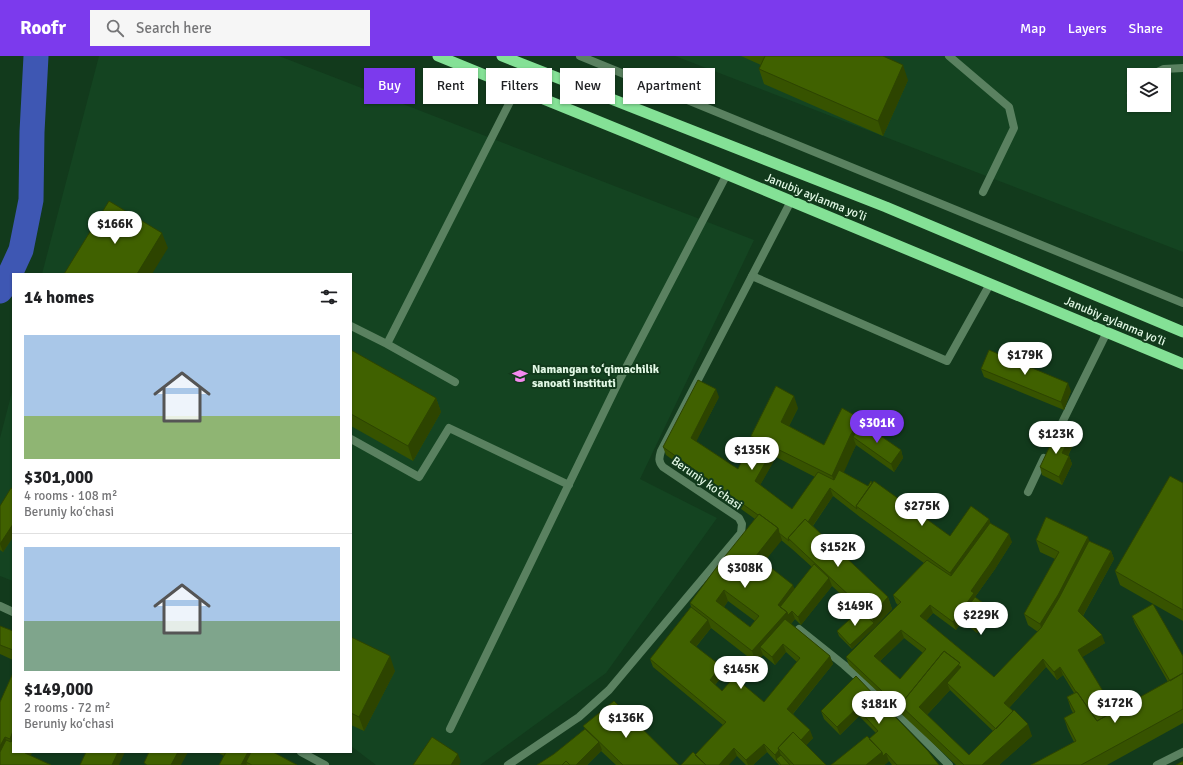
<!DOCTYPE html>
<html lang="en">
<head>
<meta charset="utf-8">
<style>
	:root { --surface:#fff; --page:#f6f6f6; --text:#202124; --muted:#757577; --line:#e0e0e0; --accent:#7c3aed }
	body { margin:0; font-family:Signika,sans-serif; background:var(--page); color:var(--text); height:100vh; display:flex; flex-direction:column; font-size:15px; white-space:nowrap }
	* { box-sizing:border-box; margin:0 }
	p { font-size:13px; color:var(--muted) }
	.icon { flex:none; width:22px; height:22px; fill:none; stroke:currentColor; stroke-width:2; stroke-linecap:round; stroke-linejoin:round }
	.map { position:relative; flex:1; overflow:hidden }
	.side { position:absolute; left:12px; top:217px; width:340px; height:480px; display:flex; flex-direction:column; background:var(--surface); border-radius:0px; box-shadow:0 1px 3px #0004 }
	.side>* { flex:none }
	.guide { position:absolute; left:364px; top:12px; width:380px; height:36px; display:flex; gap:8px }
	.tools { position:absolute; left:1127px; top:12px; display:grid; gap:8px }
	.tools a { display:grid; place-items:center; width:44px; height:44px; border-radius:0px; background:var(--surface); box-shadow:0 1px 3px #0004; font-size:20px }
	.price { position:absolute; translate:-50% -34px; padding:0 9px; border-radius:14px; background:#fff; color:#222; font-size:13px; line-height:26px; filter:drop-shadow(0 1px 2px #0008) }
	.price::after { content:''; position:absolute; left:50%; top:24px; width:12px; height:9px; margin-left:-6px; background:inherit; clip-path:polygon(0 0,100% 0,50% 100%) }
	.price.on { background:var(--accent); color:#fff }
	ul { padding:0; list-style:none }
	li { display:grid; align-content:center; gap:8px; height:212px; padding:0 12px }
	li+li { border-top:1px solid var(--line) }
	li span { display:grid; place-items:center; height:124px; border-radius:0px; color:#555 }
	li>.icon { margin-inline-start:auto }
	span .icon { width:72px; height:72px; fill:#fffc; stroke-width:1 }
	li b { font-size:17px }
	h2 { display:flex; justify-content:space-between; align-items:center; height:48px; padding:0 12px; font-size:17px }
	.chip { padding:0 14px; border-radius:0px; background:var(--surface); box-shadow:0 1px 3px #0004; font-size:14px; line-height:36px }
	.chip.on { background:var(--accent); color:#fff }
	header { display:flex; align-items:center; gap:24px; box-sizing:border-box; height:56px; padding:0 20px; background:var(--accent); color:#fff }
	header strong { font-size:19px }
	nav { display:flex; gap:22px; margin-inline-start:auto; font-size:14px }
	.search { width:280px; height:36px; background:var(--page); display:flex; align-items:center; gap:10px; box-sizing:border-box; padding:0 14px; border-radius:0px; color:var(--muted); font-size:15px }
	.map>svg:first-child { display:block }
	.built { fill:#144421; fill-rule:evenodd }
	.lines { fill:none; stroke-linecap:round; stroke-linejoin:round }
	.canal { stroke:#3e57b3; stroke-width:25 }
	.service { stroke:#5a8160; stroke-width:8 }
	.minor { stroke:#5a8160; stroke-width:8 }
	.trunk { stroke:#84e196; stroke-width:11 }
	.wall { fill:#375300; fill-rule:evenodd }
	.shaded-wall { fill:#2d4400 }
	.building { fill:#406100; stroke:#2d4400; fill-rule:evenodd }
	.labels { text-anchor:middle; stroke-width:4; stroke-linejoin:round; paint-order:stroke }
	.street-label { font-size:12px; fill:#e3f9e6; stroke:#123a1c }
	.poi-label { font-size:12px; font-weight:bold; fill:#e3f9e6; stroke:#123a1c; text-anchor:start }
</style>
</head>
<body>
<header>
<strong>Roofr</strong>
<div class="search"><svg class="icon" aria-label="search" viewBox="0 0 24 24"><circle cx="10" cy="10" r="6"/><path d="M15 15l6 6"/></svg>Search here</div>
<nav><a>Map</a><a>Layers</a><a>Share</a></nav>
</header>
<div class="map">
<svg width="1183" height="709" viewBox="0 0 1183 709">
	<rect width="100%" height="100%" fill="#123a1c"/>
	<path class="built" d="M99,0H279L754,184L640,423L717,462L606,617L480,709H376L351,690V218H42Z
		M675,0H1183V196ZM1134,19H1164V49H1134Z
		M13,332V525L0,520V382Z"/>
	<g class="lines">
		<path class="canal" d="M0,235L5,229L21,194L31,144L32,76L36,0"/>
		<path class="service" d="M580,0L1183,247
			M949,0L1009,51L1014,72L983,136
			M1151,19L1164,13L1183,12
			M1131,37L1134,34
			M752,220L947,305L990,228
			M351,270L387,288
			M455,326L387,288L517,32
			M351,383L419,421L449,372L569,429
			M1053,385L1107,276
			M1028,436L1044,402
			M450,673L619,325L727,118"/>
		<path class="minor" d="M0,550L13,556
			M799,573L844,609L899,658L949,709
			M301,696L325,709
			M508,709L579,661L609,634L741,477L742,468L739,462L663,411C658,405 659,402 661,395L791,145
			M1157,709L1183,696"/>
		<path class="trunk" d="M438,0L632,79L1183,308
			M502,0L886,151L1183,276"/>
	</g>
	<path class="wall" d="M741,0H883L908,24L883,80L764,28L759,13L761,9Z
		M351,294L436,342L441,356L413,405L351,370Z
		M981,313L1071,335L1064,354L984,321Z
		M719,341L696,385L738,413L752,383L751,380L798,352L789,370L824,389L861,363L862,367L901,394L903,402L894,416L856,389L843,416L950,480L989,463L990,467L1012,486L995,513L975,541L991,553L992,557L977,577L962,565L956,574L933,557L926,565L994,621L1038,576L1028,569L1024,558L1055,503L1040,496L1036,484L1089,485L1111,495L1114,503L1083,560L1105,587L1082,601L1115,655L1168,626L1135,568L1132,560L1183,600V667L1107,709H1031L1074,686L1068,674L1064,662L1073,657L1071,653L1067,641L1074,637L1063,619L1057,624L1046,611L1009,652L1032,680L999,709H956L849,609L846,601L898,549L896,547L893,539L924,507L860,461L833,440L813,470L888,541L892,553L875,571L852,593L839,580L837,575L859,555L832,530L801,569L795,563L791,568L830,600L833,608L793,658L813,682L806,689L826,709H779L767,696L753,709H746L737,700L695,699L723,669L653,611L650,603L691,551L690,547L755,463L666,399L663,391ZM776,401L815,421L792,453L760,429ZM781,484L792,493L812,511L795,533L764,506ZM728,545L755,565L750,571L724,551ZM711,572L756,607L763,599L775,609L786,596L797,606L764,646L722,635L715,629L724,618L696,591ZM904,582L923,597L900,623L880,605ZM950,634L993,675L969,699L927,659Z
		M1070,381L1073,389L1068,400H1069L1072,408L1062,429L1042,419L1040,411Z
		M1183,427V565L1120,529L1115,515Z
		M13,433V481L3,496L0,494V450Z
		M0,570L13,575V604L0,598Z
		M351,581L395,615L364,675L351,669Z
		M13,617V696H32L31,699L0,709Z
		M856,620L939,709H892L889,705L884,709H831L869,683L876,677L859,660L840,679L824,663L821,655Z
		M583,670L679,709H616L601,695L587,709H537L554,698L585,673Z
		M217,696H273L297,709H219L224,700Z"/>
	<path class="shaded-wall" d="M903,9L908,24L883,80L878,65Z
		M162,177L168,192L152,218H137Z
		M1068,327L1071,335L1064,354L1061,346Z
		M716,333L719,341L694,390L691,382Z
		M794,340L798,352L785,378L781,366Z
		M436,342L441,356L413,405L408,390Z
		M861,363L865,375L853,381L856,389L837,432L832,420L851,378Z
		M1070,381L1073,389L1065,405L1062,397Z
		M773,393L776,401L758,433L755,425Z
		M901,394L903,402L894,416L891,408Z
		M1069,400L1072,408L1062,429L1059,421Z
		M830,432L833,440L809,475L807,467Z
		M989,463L993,474L954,528L950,517Z
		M13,468V481L3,496L0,488Z
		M778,472L782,484L760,511L756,500Z
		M1009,478L1012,486L995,513L975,541L977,545L960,561L962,565L956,574L953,566L971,535Z
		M1088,481L1092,493L1044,580L1040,568Z
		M1111,495L1114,503L1081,563L1078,555Z
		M829,522L832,530L801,569L798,561Z
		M793,529L798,541L785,557L778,549Z
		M724,534L728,545L720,557L716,545Z
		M888,541L892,553L875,571L852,593L850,589L874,567L871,560Z
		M930,549L933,557L923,568L920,560Z
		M991,553L992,557L977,577L975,573Z
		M792,555L795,563L766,596L760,591L763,599L756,607L752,595L787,556Z
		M708,564L711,572L693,594L690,586Z
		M901,574L904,582L877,608L874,600Z
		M1102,579L1105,587L1081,602L1078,594Z
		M783,588L786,596L775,609L772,601Z
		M390,600L395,615L364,675L359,661Z
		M830,600L833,608L790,661L787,653Z
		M1043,603L1046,611L1007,654L1004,647Z
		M960,607L964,619L947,627L950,634L923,663L919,651Z
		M721,610L724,618L712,632L710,624Z
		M1060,611L1063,619L1057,624L1054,616Z
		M857,652L859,660L840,679L837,671Z
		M1028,668L1032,680L999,709H982Z
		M810,674L813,682L803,693L800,685Z
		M13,675V692L10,683Z
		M5,681L9,692L0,709V690Z
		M599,686L602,694L587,709H576Z
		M764,688L767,696L753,709H748L746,704Z
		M734,692L737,700L729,709H719Z
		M779,694L782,702L776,703L775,699Z
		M26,696H32L28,705L25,697Z
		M118,696H125L119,709H112Z
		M178,696H188L181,709H171Z
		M248,696H258L246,706L247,709H241Z
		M882,696L886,708L884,709H866Z
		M886,697L889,705L886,708L883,700Z
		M458,698L461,706L459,709H451Z"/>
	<path class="building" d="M765,0H883L903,9L878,65L759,13Z
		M109,145L162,177L137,218H64Z
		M351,294L436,342L408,390L351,358Z
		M989,294L1068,327L1061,346L981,313Z
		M698,324L716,333L691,382L738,413L752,383L773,393L755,425L792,453L818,416L834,424L839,414L868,430L871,425L872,427L856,450L857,453L830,432L808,466L805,463L788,482L789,485L779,477L778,472L759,458L758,459L663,391Z
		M776,330L794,340L781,366L824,389L842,352L861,363L851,378L832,420L751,380Z
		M862,367L901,394L891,408L853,381Z
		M1057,375L1070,381L1062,397L1069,400L1059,421L1040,411Z
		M1170,420L1183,427V554L1115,515Z
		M874,425L950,480L971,450L989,463L950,517L856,450Z
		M11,432L13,433V468L0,488V450Z
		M759,458L778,472L756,500L793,529L778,549L787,556L752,595L690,547L722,504ZM724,534L759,560L750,571L716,545Z
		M1046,461L1088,481L1058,539L1040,568L1024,558L1059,496L1036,484Z
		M805,463L888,541L871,560L788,482Z
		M990,467L1009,478L992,505L971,535L974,537L953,566L930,549L920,560L994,621L1041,572L1059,542L1089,485L1111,495L1078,555L1102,579L1078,594L1115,655L1097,665L1077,636H1076L1060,611L1054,616L1043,603L1004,647L1013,655L996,673L947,627L961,611L958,609L960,607L944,595L900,649L901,653L846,601L901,546L893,539L927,504L951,520ZM901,574L926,593L900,623L874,600Z
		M814,508L829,522L798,561L792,555L788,559L787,556L780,551Z
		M975,541L991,553L975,573L960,561Z
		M1153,548L1183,600V617L1170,625L1132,560Z
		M691,551L708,564L690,586L721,610L710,624L722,635L734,621L764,646L800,602L783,588L772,601L760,591L785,563L830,600L787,653L810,674L801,684L793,676L778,692L779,694L775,699L764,688L746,704L734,692L719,709H706L695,699L726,666L650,603Z
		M860,554L874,567L850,589L837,575Z
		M0,570L13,575V594L0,589Z
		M351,581L390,600L359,661L351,657Z
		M944,595L960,607L919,651L969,699L1014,654L1028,668L982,709H964L900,649Z
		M13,617V675L10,683L5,681L0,690V646Z
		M1183,617V653L1081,709H1031L1076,685L1064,662L1075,656L1067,641L1077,636L1097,665Z
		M856,620L928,695L939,709H897L886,697L883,700L882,696L869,683L878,675L857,652L837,671L821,655Z
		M614,645L679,709H623L583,670Z
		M585,673L599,686L576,709H570L566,705L562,709H537L554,698Z
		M793,676L826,709H794L778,692Z
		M867,680L882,696L866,709H831Z
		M432,681L458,698L451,709H413Z
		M13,682V696H26L25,697L51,709H0V696L6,684L11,686Z
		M86,696H118L112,709H80Z
		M149,696H178L171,709H147L144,707Z
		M226,696H248L241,709H219Z
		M251,696H273L297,709H252L246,706Z
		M693,696L706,709H681Z
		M781,699L790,709H781L776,703Z
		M566,705L570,709H562Z
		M1183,705V709H1176Z"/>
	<defs>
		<g id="university-bare" transform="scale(1.2)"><path d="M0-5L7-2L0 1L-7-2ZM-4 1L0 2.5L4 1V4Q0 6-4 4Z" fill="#f489ef" stroke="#123a1c" stroke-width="2.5" paint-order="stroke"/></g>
	</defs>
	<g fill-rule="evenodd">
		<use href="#university-bare" x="520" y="320"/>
	</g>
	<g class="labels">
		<g class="street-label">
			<text transform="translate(816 141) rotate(22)" y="4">Janubiy aylanma yoʻli</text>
			<text transform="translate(1115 265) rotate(23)" y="4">Janubiy aylanma yoʻli</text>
			<text transform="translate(707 427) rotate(35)" y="4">Beruniy koʻchasi</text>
		</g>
		<g class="poi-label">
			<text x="532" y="317">Namangan to‘qimachilik<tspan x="532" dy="14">sanoati instituti</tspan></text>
		</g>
	</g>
</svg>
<div class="tools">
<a><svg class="icon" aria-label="layers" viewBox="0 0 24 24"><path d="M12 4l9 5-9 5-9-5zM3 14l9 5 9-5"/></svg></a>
</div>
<b class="price" style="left:115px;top:189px">$166K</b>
<b class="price" style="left:1025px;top:320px">$179K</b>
<b class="price on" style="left:877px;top:388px">$301K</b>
<b class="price" style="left:1056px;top:399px">$123K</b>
<b class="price" style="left:752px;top:415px">$135K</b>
<b class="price" style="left:922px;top:471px">$275K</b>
<b class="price" style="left:838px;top:512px">$152K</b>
<b class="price" style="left:745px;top:533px">$308K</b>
<b class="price" style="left:855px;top:571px">$149K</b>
<b class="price" style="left:981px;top:580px">$229K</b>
<b class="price" style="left:741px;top:634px">$145K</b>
<b class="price" style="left:1115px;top:668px">$172K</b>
<b class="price" style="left:879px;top:669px">$181K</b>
<b class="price" style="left:626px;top:683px">$136K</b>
<div class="guide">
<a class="chip on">Buy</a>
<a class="chip">Rent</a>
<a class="chip">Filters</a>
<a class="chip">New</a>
<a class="chip">Apartment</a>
</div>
<section class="side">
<h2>14 homes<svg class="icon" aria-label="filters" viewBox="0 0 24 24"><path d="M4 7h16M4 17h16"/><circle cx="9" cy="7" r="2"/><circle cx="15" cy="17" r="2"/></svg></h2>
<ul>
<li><span style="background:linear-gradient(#a9c7e8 65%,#8fb573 0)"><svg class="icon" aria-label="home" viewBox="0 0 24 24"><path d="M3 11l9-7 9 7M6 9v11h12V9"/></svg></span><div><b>$301,000</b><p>4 rooms · 108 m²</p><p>Beruniy koʻchasi</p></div></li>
<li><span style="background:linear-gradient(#a9c7e8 60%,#7fa58c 0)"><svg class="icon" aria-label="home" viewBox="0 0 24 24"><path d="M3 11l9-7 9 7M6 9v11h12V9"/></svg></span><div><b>$149,000</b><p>2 rooms · 72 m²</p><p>Beruniy koʻchasi</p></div></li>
</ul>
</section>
</div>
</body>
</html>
